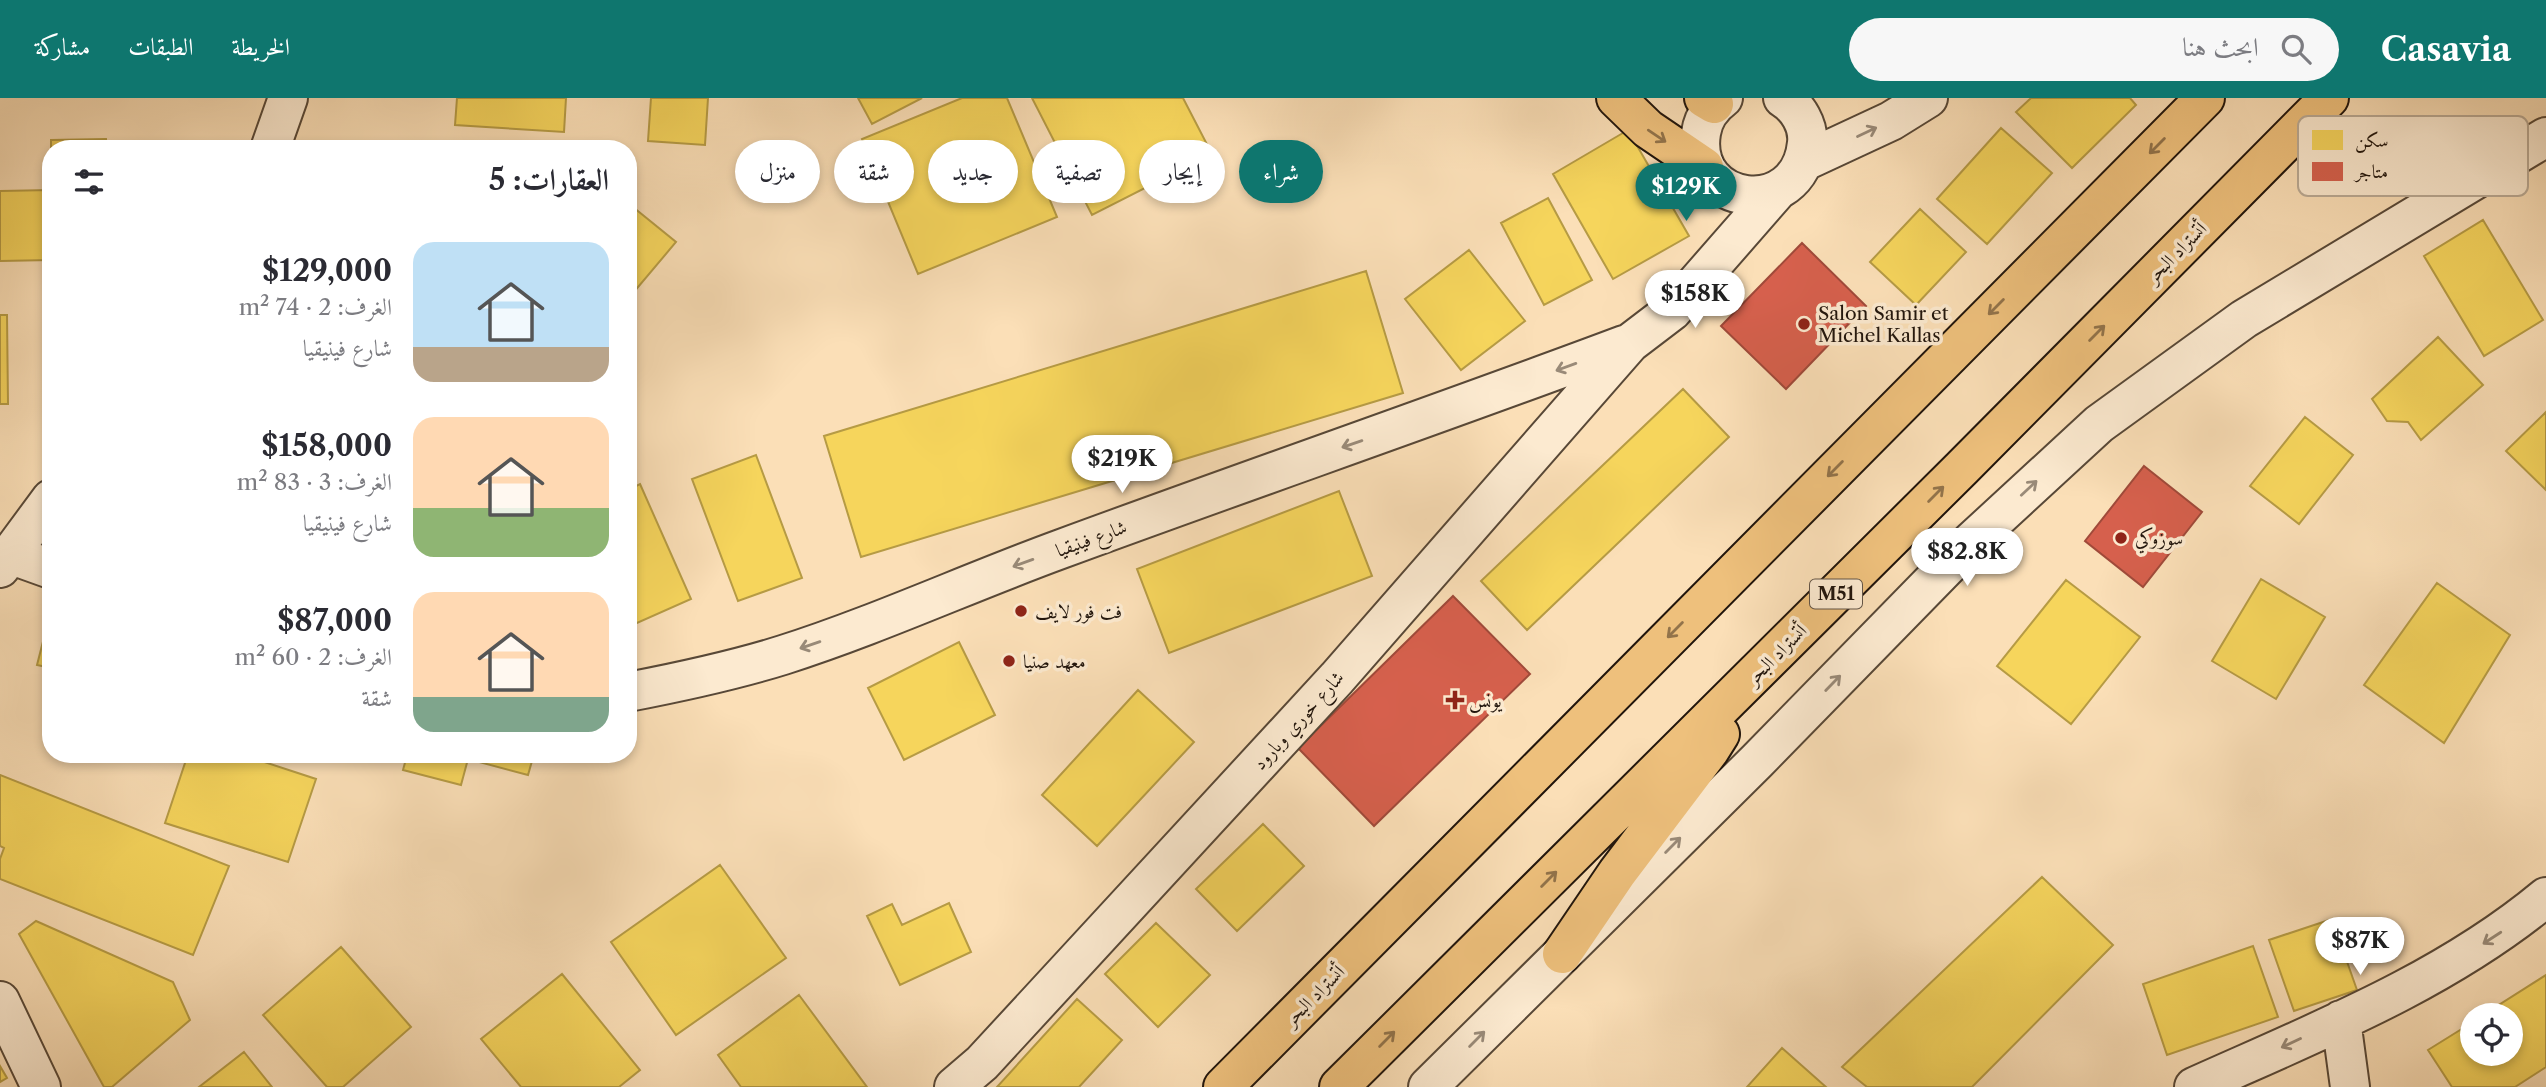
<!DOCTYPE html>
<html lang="ar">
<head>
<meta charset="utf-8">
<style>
	:root { --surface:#fff; --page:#f7f7f7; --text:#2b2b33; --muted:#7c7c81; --accent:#0f766e }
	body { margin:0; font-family:"Libre Caslon Text",Amiri,serif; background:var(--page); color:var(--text); direction:rtl; height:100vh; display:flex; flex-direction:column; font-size:26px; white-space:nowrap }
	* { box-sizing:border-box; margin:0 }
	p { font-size:23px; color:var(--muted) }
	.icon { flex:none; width:38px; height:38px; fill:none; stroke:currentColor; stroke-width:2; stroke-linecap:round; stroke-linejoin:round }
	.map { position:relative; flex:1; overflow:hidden; direction:ltr }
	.details { position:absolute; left:42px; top:42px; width:595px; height:623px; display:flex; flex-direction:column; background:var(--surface); border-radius:28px; box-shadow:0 4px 10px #0003; direction:rtl }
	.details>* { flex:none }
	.top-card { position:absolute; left:658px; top:42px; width:665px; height:63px; direction:rtl; display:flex; gap:14px }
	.buttons { position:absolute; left:2460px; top:905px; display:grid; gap:14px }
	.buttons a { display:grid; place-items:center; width:63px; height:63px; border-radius:50%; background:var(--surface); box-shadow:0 4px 10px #0003; font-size:35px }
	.price { position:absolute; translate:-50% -60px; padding:0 16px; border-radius:24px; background:#fff; color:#222; font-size:23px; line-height:46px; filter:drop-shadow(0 2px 4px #0008) }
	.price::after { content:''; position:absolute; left:50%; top:42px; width:21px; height:16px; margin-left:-10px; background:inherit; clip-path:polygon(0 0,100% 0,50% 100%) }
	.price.on { background:var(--accent); color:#fff }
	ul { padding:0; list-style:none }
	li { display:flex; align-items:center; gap:21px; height:175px; padding:0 28px }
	li span { display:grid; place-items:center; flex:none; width:196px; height:140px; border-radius:21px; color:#555 }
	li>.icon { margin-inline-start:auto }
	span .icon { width:84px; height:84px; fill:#fffc; stroke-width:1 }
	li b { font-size:30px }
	h2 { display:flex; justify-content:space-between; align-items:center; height:84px; padding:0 28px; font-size:30px }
	.pill { padding:0 24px; border-radius:32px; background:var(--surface); box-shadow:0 4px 10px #0003; font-size:24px; line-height:63px }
	.pill.on { background:var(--accent); color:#fff }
	header { display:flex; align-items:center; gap:42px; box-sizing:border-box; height:98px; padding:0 35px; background:var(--accent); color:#fff }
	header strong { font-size:33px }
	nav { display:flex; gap:38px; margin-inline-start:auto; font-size:24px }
	.search { width:490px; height:63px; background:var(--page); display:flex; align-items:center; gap:18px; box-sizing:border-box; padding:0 24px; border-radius:38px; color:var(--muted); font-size:26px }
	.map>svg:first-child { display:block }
	.homes { fill:#f6d55c; stroke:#b69b44; stroke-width:2 }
	.shops { fill:#d6604d; stroke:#a04a3a; stroke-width:2 }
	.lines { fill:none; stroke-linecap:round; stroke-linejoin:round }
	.minor-casing { stroke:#584837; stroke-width:42 }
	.major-casing { stroke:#21150c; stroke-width:42 }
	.highway-casing { stroke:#21150c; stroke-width:42 }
	.minor { stroke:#fcead0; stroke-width:38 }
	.major { stroke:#eec07c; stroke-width:38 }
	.highway { stroke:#eec07c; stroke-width:38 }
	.oneway { stroke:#998a78 }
	.oneway2 { stroke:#92734a }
	.poi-dot { fill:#8f2418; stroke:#fcead0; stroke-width:2.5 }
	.labels { text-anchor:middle; stroke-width:7; stroke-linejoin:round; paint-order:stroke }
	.shield { fill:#fcead0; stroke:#635547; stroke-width:2 }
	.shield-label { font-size:18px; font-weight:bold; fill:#21150c }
	.street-label { font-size:19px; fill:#21150c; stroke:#fcead0 }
	.poi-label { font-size:19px; fill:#21150c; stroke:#fcead0; text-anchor:start }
	.key { fill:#fcead0; stroke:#baaa95; stroke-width:2 }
	.key-label { font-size:19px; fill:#21150c }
</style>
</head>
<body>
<header>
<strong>Casavia</strong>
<div class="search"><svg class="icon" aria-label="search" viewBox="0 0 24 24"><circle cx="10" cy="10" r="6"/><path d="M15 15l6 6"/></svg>ابحث هنا</div>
<nav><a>الخريطة</a><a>الطبقات</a><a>مشاركة</a></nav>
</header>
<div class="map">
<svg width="2546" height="989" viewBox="0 0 2546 989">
	<rect width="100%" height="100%" fill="#fbdfb7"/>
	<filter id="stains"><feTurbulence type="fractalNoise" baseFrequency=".00286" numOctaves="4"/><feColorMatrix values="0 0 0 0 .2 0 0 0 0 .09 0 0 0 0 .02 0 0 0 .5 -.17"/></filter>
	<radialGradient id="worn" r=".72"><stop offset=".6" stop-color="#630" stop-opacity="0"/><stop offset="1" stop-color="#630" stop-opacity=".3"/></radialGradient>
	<path class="homes" d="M457,0H566L564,34L455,27Z
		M651,0H708L705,47L648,43Z
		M858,0H922L872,26Z
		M962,0H1007L1057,119L918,176L862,41Z
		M1032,0H1183L1212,56L1092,117Z
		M2031,0H2130L2136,7L2072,70L2016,14Z
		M2001,30L2052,75L1987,146L1937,101Z
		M1628,32L1689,138L1613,181L1553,76Z
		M106,41L107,51H51V42Z
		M51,92V162L0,163V93Z
		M1548,100L1592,182L1544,207L1501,125Z
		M628,105L676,144L628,201Z
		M1920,111L1966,154L1916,207L1870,164Z
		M2483,122L2543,222L2484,258L2424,158Z
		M1469,152L1525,223L1461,272L1405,201Z
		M1366,173L1403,295L861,459L824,338Z
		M0,217H7L8,306H0Z
		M2438,239L2483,287L2421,342L2408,324L2387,323L2372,301Z
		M1683,291L1729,339L1527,532L1481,483Z
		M2546,314V392L2506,353Z
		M2305,319L2353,357L2299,426L2250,388Z
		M756,357L802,480L738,503L692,381Z
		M640,386L691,501L628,529V392Z
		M1339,393L1372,478L1169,555L1137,471Z
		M2261,481L2325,519L2276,601L2212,563Z
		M2066,482L2140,539L2071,626L1997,568Z
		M2437,485L2510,537L2444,645L2364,587Z
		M49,520H51V570L37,567Z
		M959,544L995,617L904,662L868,590Z
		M1138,592L1194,644L1097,748L1042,697Z
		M188,656H240L316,681L288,764L165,725Z
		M389,656H534L528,677L468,661L461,687L403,672L406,661Z
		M0,677L229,768L193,857L0,781V761L4,750L0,748Z
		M1263,726L1304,768L1237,833L1196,791Z
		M720,767L786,860L676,937L611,844Z
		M2042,779L2113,847L1972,989H1867L1842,969Z
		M949,805L971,854L900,887L867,818L892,806L902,827Z
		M2332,821L2357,892L2294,913L2269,842Z
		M36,823L173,884L190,922L112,989H104L19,836Z
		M1156,825L1210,877L1158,929L1105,876Z
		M2253,848L2278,919L2167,957L2143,886Z
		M341,849L411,929L343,989H327L263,917Z
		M562,876L640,972L619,989H521L481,941Z
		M2546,877V969L2515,989H2452L2428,952L2473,924V956H2511V917H2483Z
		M799,897L867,989H741L718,957Z
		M1077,901L1122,942L1079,989H997Z
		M1782,950L1826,989H1747Z
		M244,954L272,989H199Z
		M0,968L7,980L0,984Z"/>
	<path class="shops" d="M1802,145L1866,208L1786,291L1721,228Z
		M2144,368L2202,414L2143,489L2085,443Z
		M1453,498L1530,576L1374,728L1298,650Z"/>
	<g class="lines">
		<g class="minor-casing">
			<path id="minor" d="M1723,0C1711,9 1703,21 1701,35C1689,108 1799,124 1807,45C1809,28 1798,9 1783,0
				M270,51L288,0
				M1805,63L1891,23L1928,0
				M12,457L51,471
				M0,470L51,401
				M628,594C680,584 732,573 783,557C877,527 968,485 1061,451C1248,382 1437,317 1624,247
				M0,903L41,989
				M2341,922L2350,989
				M954,989L982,965L1337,580L1630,245L1672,213L1776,94
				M1428,989L1757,663L1972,443L2099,326L2244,221L2546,39
				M2194,989C2314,935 2444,884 2546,799"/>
		</g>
		<g class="major-casing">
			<path id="major" d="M1616,0L1648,31L1704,69
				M1704,0L1714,6"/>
		</g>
		<g class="highway-casing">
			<path id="highway" d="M1562,856L1617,775L1710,652L1720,636
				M1223,989L2205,0
				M1339,989L1962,370L2329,0"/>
		</g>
		<use href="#minor" class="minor"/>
		<use href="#major" class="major"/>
		<use href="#highway" class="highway"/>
	</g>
	<defs><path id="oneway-shaft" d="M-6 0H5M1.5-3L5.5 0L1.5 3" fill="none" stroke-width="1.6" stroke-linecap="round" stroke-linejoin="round" transform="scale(1.75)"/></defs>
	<g class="oneway">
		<use href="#oneway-shaft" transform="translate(1867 34) rotate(-25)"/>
		<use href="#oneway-shaft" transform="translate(1566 269) rotate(160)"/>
		<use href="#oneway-shaft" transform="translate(1352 346) rotate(161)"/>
		<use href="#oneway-shaft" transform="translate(2029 390) rotate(-43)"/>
		<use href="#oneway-shaft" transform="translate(1023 465) rotate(160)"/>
		<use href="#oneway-shaft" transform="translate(810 547) rotate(161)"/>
		<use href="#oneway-shaft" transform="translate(1833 585) rotate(-46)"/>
		<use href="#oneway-shaft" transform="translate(1673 747) rotate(-45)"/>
		<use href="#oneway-shaft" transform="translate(2492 840) rotate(147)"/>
		<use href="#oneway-shaft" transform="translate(1477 941) rotate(-45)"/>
		<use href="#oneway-shaft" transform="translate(2291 945) rotate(155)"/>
	</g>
	<g class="oneway2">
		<use href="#oneway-shaft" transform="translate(1657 38) rotate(34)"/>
		<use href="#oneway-shaft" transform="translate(2157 48) rotate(135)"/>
		<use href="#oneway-shaft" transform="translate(1996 209) rotate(135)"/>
		<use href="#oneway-shaft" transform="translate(2097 235) rotate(-45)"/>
		<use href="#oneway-shaft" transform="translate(1835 371) rotate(135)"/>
		<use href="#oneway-shaft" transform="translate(1936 396) rotate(-45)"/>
		<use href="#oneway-shaft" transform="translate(1675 532) rotate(135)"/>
		<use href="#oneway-shaft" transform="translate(1549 781) rotate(-45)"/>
		<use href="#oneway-shaft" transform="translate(1387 941) rotate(-45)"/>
	</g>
	<g class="poi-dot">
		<circle cx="1804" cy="226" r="7"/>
		<circle cx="2121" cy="440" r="7"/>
		<circle cx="1021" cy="513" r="7"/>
		<circle cx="1009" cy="563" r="7"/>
		<path d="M1451.5 591.5h7v7h7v7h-7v7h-7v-7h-7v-7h7z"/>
	</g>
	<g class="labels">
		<rect class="shield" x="1810" y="481.5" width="52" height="29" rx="5"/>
		<g class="shield-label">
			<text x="1836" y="502">M51</text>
		</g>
		<g class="street-label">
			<text transform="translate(2176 154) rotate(-45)" y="7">أتستراد البحر</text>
			<text transform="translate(1091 440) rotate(-20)" y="7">شارع فينيقيا</text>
			<text transform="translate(1776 556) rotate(-45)" y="7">أتستراد البحر</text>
			<text transform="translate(1298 622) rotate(-48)" y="7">شارع خوري وبارود</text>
			<text transform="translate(1314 897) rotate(-45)" y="7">أتستراد البحر</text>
		</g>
		<g class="poi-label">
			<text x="1818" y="222">Salon Samir et<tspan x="1818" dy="22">Michel Kallas</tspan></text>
			<text x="2135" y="447">سوزوكي</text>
			<text x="1035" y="520">فت فور لايف</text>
			<text x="1023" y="570">معهد صنيا</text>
			<text x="1469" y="609">يونس</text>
		</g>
	</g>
	<rect x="2298" y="18" width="230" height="80" rx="10" class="key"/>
	<rect x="2312" y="32" width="31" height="20" fill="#f6d55c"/>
	<rect x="2312" y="64" width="31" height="19" fill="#d6604d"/>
	<g class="key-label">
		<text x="2355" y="49">سكن</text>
		<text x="2355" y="80">متاجر</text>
	</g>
	<rect width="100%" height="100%" filter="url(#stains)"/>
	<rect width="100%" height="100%" fill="url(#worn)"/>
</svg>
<div class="buttons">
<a><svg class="icon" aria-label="locate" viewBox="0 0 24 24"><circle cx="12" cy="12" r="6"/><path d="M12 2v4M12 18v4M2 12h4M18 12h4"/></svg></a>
</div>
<b class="price on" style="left:1686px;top:125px">$129K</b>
<b class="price" style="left:1695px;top:232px">$158K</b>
<b class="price" style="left:1122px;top:397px">$219K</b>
<b class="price" style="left:1967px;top:490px">$82.8K</b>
<b class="price" style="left:2360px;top:879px">$87K</b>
<div class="top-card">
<a class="pill on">شراء</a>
<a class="pill">إيجار</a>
<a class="pill">تصفية</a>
<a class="pill">جديد</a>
<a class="pill">شقة</a>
<a class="pill">منزل</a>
</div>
<section class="details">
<h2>العقارات: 5<svg class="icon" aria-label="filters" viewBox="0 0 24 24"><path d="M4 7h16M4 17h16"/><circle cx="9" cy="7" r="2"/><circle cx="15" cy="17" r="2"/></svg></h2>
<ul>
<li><span style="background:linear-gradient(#bfe0f5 75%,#b9a48a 0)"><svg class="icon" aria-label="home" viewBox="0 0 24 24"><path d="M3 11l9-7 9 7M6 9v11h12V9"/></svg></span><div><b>$129,000</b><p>الغرف: 2 · 74 m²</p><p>شارع فينيقيا</p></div></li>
<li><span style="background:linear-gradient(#ffd9b3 65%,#8fb573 0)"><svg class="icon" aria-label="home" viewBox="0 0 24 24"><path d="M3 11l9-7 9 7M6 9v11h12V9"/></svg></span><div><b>$158,000</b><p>الغرف: 3 · 83 m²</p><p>شارع فينيقيا</p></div></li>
<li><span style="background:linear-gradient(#ffd9b3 75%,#7fa58c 0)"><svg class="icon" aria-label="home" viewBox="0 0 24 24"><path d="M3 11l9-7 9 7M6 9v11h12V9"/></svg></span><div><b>$87,000</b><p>الغرف: 2 · 60 m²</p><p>شقة</p></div></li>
</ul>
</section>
</div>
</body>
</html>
